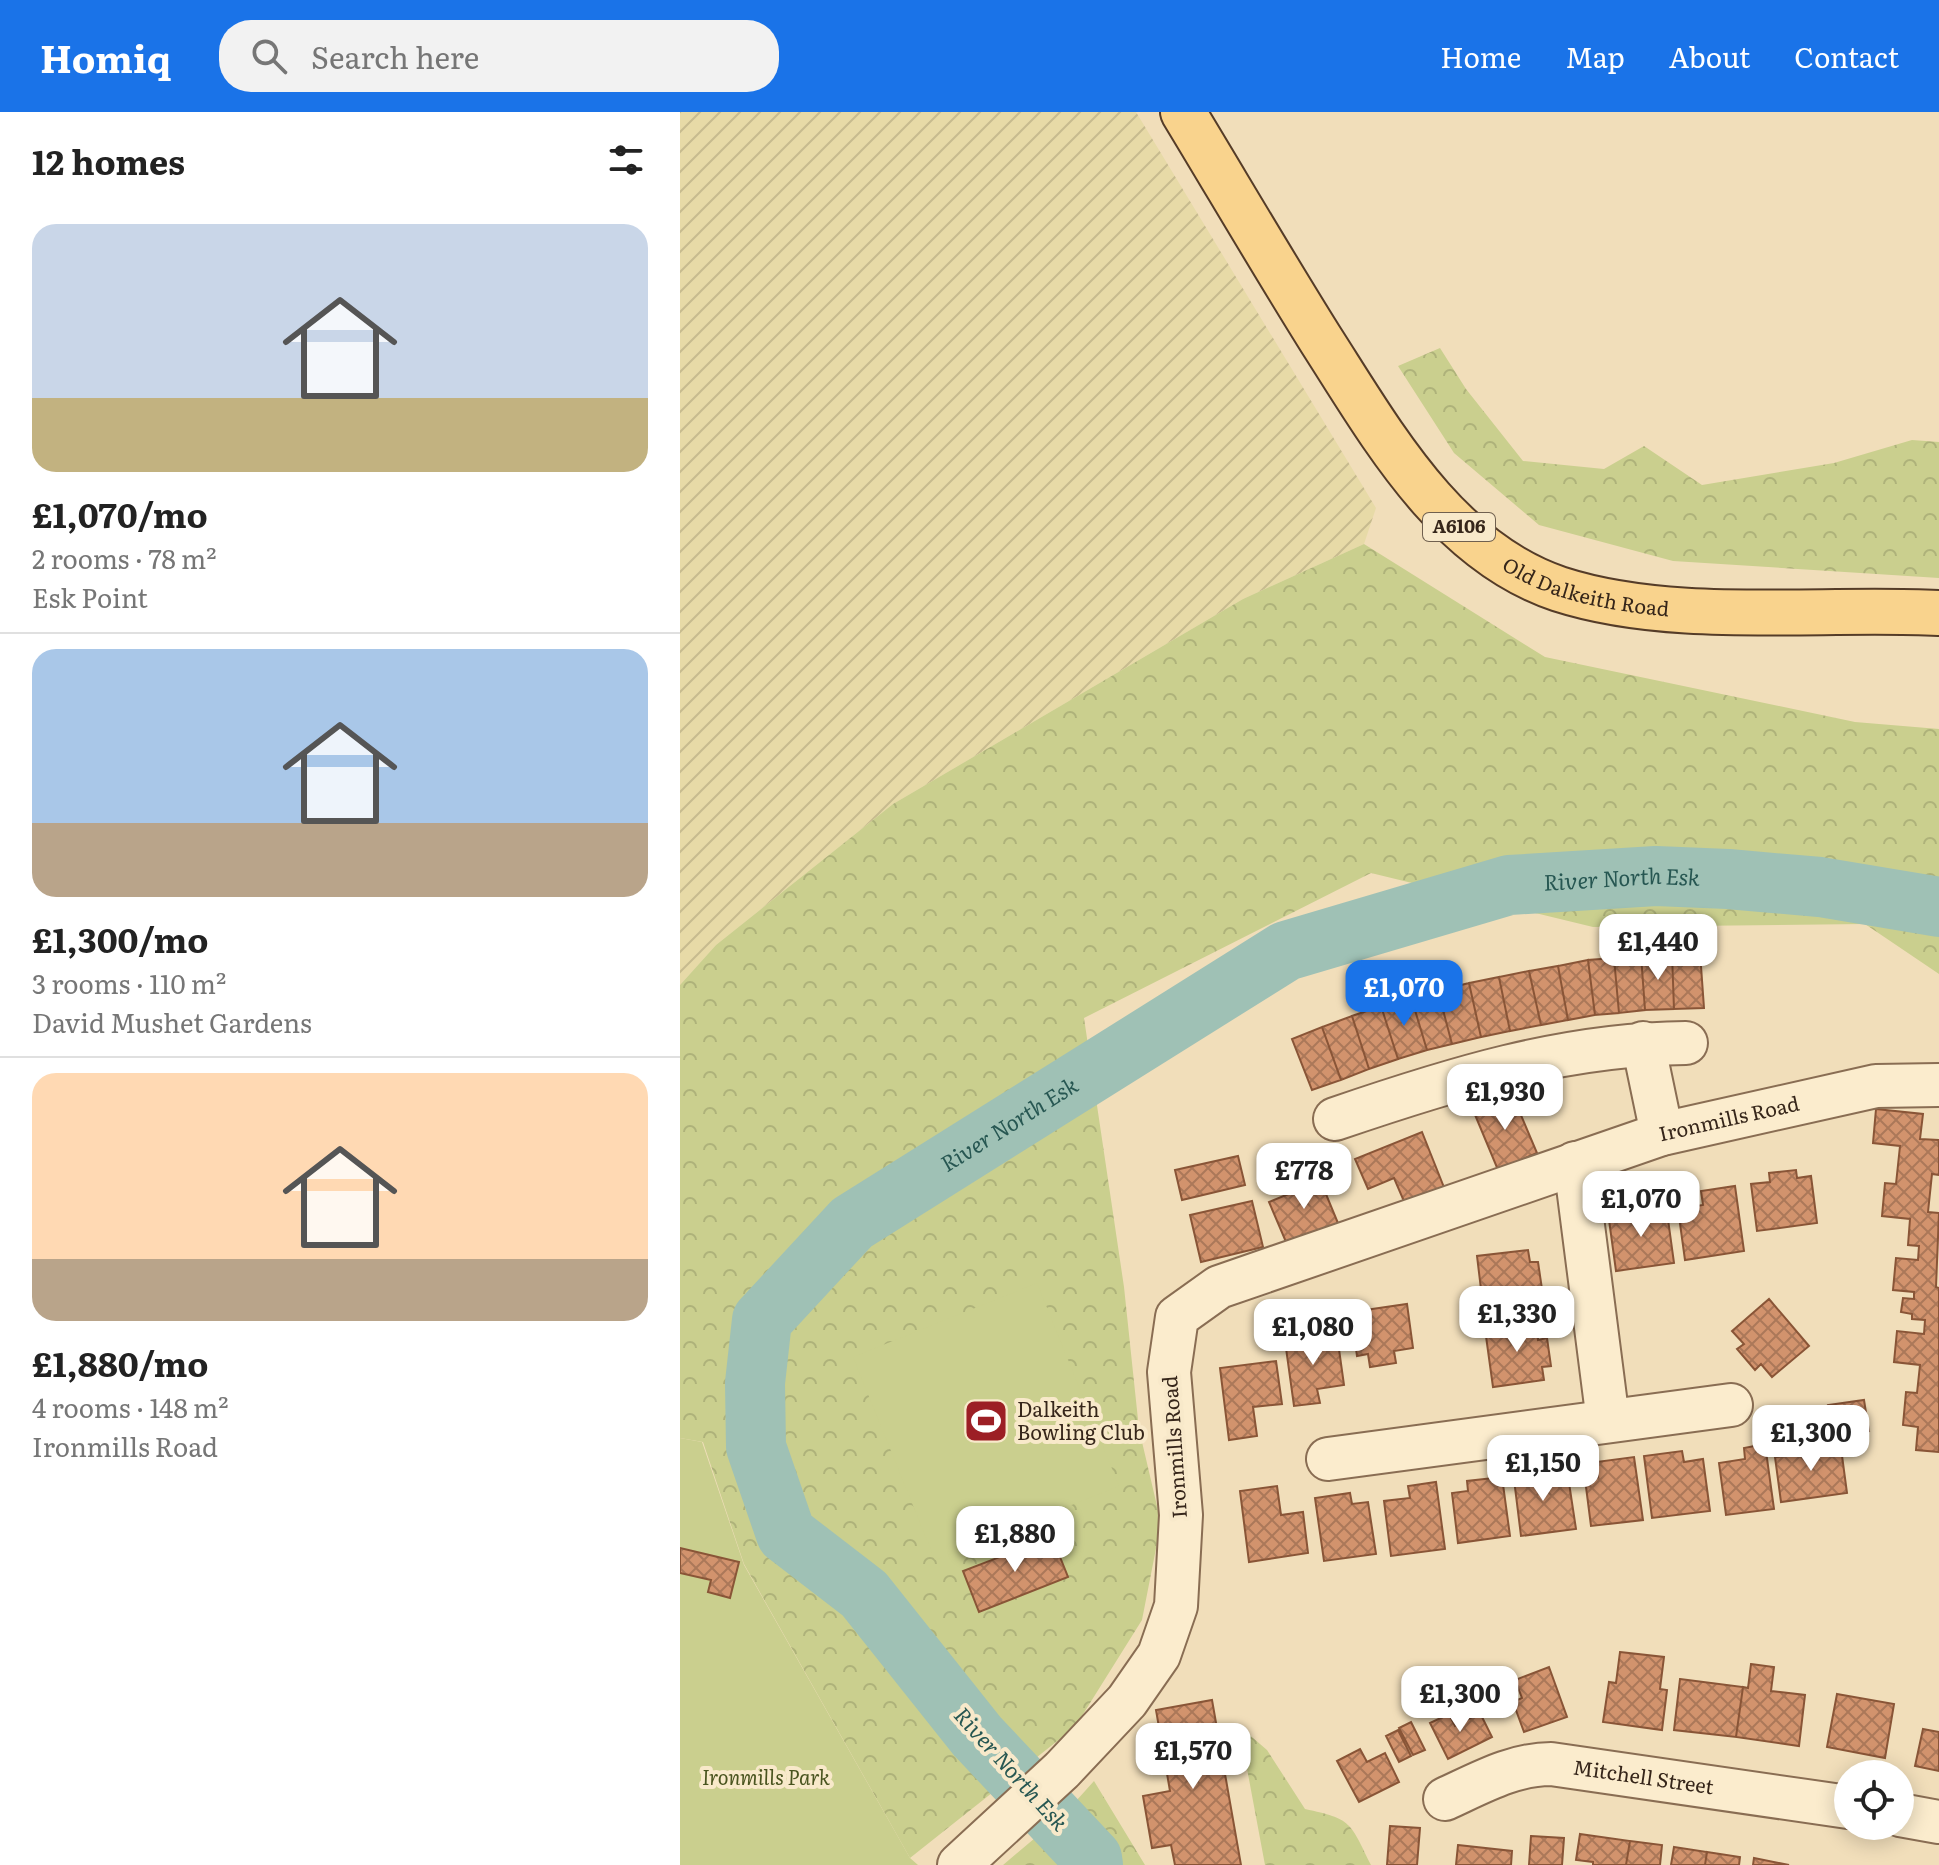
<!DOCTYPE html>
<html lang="en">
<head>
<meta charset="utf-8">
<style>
	:root { --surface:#fff; --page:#f2f2f2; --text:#222; --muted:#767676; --line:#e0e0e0; --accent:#1a73e8 }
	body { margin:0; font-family:Literata,serif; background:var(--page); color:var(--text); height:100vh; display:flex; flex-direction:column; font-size:30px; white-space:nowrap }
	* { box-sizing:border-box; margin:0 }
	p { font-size:26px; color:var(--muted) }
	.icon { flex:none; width:44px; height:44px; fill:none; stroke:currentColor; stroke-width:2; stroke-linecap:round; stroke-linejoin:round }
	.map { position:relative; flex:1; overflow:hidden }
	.side { display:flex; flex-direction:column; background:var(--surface); width:680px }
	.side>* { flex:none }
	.fabs { position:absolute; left:1154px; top:1648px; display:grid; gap:16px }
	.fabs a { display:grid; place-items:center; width:80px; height:80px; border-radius:50%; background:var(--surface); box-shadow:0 4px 20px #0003; font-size:40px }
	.price { position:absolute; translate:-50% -68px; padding:0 18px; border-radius:16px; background:#fff; color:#222; font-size:26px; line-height:52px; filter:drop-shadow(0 2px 4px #0008) }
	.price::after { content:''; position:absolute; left:50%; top:48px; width:24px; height:18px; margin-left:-12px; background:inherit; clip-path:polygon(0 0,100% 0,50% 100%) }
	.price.current { background:var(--accent); color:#fff }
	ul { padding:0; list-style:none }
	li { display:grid; align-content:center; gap:16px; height:424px; padding:0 32px }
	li+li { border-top:2px solid var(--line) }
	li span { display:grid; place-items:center; height:248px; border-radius:24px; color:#555 }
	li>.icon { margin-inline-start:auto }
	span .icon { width:144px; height:144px; fill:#fffc; stroke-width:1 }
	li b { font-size:34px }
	h2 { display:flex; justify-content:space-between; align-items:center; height:96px; padding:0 32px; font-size:34px }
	header { display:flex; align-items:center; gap:48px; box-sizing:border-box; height:112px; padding:0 40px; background:var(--accent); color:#fff }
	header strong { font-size:38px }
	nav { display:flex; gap:44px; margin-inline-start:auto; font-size:28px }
	.search { width:560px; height:72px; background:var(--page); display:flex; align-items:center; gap:20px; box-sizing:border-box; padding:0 28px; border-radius:32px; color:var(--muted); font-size:30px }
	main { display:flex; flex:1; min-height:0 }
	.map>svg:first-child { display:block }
	.farmland { fill:url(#farmland-furrows) }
	.forest { fill:url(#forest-crowns) }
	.park { fill:#cacf8e }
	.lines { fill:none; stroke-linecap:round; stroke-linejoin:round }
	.river { stroke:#9fc1b5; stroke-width:60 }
	.building { fill:url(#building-cross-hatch); stroke:#895537; stroke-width:2 }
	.minor-casing { stroke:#896d53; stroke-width:46 }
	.major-casing { stroke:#553c28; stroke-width:48 }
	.minor { stroke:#fbeccd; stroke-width:42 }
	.major { stroke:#f9d38d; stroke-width:44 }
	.labels { text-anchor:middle; stroke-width:8; stroke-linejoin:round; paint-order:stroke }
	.shield { fill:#f8e9ca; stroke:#70604f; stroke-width:2 }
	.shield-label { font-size:18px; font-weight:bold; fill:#36261a }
	.street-label { font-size:20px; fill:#36261a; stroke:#f8e9ca }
	.poi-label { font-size:20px; fill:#36261a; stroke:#f8e9ca; text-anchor:start }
	.park-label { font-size:20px; font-style:italic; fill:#49541f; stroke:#f8e9ca }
	.water-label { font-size:22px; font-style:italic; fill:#275752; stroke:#f8e9ca }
</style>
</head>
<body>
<header>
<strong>Homiq</strong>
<div class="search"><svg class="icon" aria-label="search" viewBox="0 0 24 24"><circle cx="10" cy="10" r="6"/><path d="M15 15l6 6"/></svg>Search here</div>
<nav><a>Home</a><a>Map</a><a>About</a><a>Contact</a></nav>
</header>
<main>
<section class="side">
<h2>12 homes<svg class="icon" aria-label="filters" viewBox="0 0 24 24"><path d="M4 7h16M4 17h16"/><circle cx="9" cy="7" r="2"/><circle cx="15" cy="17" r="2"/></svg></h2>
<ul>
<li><span style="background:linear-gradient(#c9d6e8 70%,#c2b280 0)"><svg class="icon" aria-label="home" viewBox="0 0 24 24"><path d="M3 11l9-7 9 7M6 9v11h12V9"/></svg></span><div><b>£1,070/mo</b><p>2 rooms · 78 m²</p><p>Esk Point</p></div></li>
<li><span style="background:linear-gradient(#a9c7e8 70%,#b9a48a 0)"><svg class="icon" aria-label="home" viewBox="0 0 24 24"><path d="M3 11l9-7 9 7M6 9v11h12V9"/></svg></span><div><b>£1,300/mo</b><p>3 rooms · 110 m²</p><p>David Mushet Gardens</p></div></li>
<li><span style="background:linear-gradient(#ffd9b3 75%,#b9a48a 0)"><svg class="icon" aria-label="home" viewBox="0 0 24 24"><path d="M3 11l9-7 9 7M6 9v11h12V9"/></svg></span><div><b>£1,880/mo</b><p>4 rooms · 148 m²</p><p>Ironmills Road</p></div></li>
</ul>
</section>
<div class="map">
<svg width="1259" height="1753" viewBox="0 0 1259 1753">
	<defs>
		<pattern id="farmland-furrows" width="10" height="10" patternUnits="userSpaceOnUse" patternTransform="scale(2)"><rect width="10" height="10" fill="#e7daa7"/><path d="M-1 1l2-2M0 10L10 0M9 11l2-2" fill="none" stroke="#c7bb8f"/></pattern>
		<pattern id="forest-crowns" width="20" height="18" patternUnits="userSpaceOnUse" patternTransform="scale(2)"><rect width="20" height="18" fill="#cacf8e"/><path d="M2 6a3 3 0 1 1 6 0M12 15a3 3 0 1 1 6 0" fill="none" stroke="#aeb27a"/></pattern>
		<pattern id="building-cross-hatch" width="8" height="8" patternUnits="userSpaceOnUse" patternTransform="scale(2)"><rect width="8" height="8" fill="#d2936d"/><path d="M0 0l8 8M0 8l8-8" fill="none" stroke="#ab7859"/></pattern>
	</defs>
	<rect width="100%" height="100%" fill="#f1deba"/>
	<path class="farmland" d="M0,0H456L696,396L684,432L563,487L213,692L36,833L0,873Z"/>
	<path class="forest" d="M760,236L786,277L843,349L924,357L964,334L1022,373L1154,351L1232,328L1259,330V466L993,449L859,413L774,341L718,254Z
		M684,432L865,545L1175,610L1259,617V862L1185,812L913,815L691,761L404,906L444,1175L459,1317L481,1411L462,1508L395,1615L230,1746L64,1452L23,1330L0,1326V873L36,833L213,692L563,487Z
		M559,1614L587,1638L625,1697C672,1707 670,1710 691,1753H585Z
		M414,1669L465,1753H323L387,1699Z"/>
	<path class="park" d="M357,1171L439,1374L255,1448L173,1245Z
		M0,1326L22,1330L64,1453L230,1746L238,1753H0Z"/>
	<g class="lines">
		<path class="river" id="s1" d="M413,1753L412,1746L297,1624L184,1482L106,1422L76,1335L75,1271L82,1208L172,1111L606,839L829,773L976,764L1048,767L1140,775L1259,795"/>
	</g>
	<path class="building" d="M1020,840L1024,896L994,897L992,842Z
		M992,842L994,897L965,898L961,843Z
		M961,843L965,898L939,901L934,846Z
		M934,846L939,901L915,903L908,848Z
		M908,848L915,903L888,908L878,854Z
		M878,854L888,908L861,913L849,859Z
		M849,859L861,913L830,919L819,865Z
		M819,865L830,919L801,925L789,871Z
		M789,871L801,925L772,932L758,879Z
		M758,879L772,932L747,938L731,885Z
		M731,885L747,938L718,947L701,894Z
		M701,894L718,947L689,957L672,904Z
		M672,904L689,957L661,968L642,915Z
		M642,915L661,968L632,978L612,927Z
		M832,982L857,1041L818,1058L793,998Z
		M1196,997L1243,1002L1240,1027L1259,1028V1063L1252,1062L1248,1100L1259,1101L1256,1175L1259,1176V1340L1236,1338L1238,1315L1223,1313L1226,1280L1237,1281L1240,1253L1214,1250L1217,1219L1244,1222L1245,1208L1232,1207V1202L1221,1200L1223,1186L1234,1187V1180L1213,1178L1216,1146L1238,1148L1239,1134L1228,1133L1230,1107L1202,1104L1205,1071L1216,1072L1220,1034L1193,1031Z
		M742,1020L765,1078L726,1094L714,1066L688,1077L675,1047Z
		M558,1044L565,1073L502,1088L495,1058Z
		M636,1058L660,1116L609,1137L589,1090L611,1081L607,1070Z
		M1116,1058L1117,1066L1131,1064L1137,1111L1077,1119L1071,1072L1090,1070L1089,1061Z
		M1055,1074L1064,1139L1005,1148L998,1097L1023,1093L1021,1079Z
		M572,1089L583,1135L521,1150L510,1103Z
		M968,1094L970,1102L987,1100L994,1151L936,1159L929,1108L942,1106L941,1097Z
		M848,1138L850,1150H858L862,1177L853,1178L855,1196L804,1202L797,1144Z
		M1089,1187L1129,1234L1092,1265L1081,1252L1075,1258L1057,1237L1064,1232L1052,1219Z
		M727,1192L733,1236L714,1239L716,1251L690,1255L688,1242L677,1244L671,1200Z
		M856,1210L858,1228L867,1226L871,1254L862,1255L864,1268L813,1275L805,1217Z
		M657,1223L664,1273L637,1277L640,1291L614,1294L605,1229Z
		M596,1249L602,1292L573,1295L577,1324L549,1328L540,1256Z
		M1184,1288L1189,1319L1153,1323L1148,1293Z
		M1142,1330L1143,1338L1161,1336L1167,1381L1101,1390L1095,1345L1119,1342V1333Z
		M1085,1332L1094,1397L1046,1403L1039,1351L1065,1347L1064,1336Z
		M1002,1339L1004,1350L1023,1347L1030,1399L972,1406L964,1344Z
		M954,1345L963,1408L911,1414L905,1367L918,1365L916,1350Z
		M863,1355L865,1367L888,1364L896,1417L841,1424L833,1359Z
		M822,1365L830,1424L778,1431L772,1381L788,1379L787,1369Z
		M756,1370L765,1437L711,1444L704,1389L730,1386L728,1374Z
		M597,1374L601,1403L623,1400L628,1441L569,1450L560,1379Z
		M670,1381L672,1392L688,1390L696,1442L644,1449L635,1386Z
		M372,1425L388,1465L299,1500L283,1459Z
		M0,1436L59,1450L50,1486L28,1480L31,1468L0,1461Z
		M940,1540L984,1545L980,1577L987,1578L982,1618L923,1610L929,1570L936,1571Z
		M1071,1552L1094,1555L1091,1579L1125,1583L1119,1634L1056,1625L1063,1575L1068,1576Z
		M869,1555L887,1605L844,1620L833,1590L842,1586L835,1568Z
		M1000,1567L1063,1575L1056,1625L994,1618Z
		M1157,1582L1214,1592L1205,1646L1147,1635Z
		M532,1588L561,1753H495L491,1733L472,1736L463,1684L490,1679L476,1598Z
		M800,1601L812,1625L768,1647L750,1611L769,1602L775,1614Z
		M731,1610L745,1638L733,1643L719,1616Z
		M1243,1617L1259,1620V1659L1235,1654Z
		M718,1618L731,1644L719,1650L706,1624Z
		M680,1637L687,1650L705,1641L719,1670L679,1690L657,1649Z
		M710,1714L740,1716L737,1753H707Z
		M900,1722L950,1729L946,1753H913V1750L896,1748Z
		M851,1724L884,1726L882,1753H849Z
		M950,1729L982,1733L980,1753H946Z
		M778,1733L832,1739L831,1753H776Z
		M994,1735L1027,1740L1025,1753H991Z
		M1027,1740L1060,1745L1059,1753H1025Z
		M1074,1746L1109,1753H1073Z"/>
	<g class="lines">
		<g class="minor-casing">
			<g id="minor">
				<path d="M963,931L982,1022"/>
				<path d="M655,1007C769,968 883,932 1006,931"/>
				<path d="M895,1051L928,1309"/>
				<path d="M648,1347L1051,1293"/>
				<path id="s2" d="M765,1687C800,1671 833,1652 871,1652L1168,1695"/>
				<path d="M1220,1703L1259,1710"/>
				<path id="s3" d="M279,1753L382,1658L447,1589L479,1543L496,1494L501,1403L489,1260L497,1205L539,1175L982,1022L1196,974L1259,973"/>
			</g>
		</g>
		<g class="major-casing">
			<g id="major">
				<path id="s4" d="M503,0C549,76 594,153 641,228C702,323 766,439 879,477C993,514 1139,495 1259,501"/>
			</g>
		</g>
		<use href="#minor" class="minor"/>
		<use href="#major" class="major"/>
	</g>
	<defs>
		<g id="stadium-square" transform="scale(2.3)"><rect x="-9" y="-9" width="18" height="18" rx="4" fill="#9c1f25" stroke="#f8e9ca"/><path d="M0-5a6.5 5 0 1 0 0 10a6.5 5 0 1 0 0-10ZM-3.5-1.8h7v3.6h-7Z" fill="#fff"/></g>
	</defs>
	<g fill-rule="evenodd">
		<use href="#stadium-square" x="306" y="1309"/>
	</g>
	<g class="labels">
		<rect class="shield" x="743" y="401" width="72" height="28" rx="6"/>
		<g class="shield-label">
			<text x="779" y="421">A6106</text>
		</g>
		<g class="street-label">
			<text dy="7" stroke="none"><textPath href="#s4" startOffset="644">Old Dalkeith Road</textPath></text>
			<text dy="7" stroke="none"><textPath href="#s3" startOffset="1222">Ironmills Road</textPath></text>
			<text transform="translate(495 1335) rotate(-94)" y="7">Ironmills Road</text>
			<text dy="7" stroke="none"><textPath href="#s2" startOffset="206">Mitchell Street</textPath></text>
		</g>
		<g class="poi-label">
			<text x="337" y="1305">Dalkeith<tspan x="337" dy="23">Bowling Club</tspan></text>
		</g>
		<g class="park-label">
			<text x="86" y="1673">Ironmills Park</text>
		</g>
		<g class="water-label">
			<text dy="8" stroke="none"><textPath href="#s1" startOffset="1664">River North Esk</textPath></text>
			<text dy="8" stroke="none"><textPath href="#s1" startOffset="992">River North Esk</textPath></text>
			<text transform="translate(331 1657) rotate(48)" y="8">River North Esk</text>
		</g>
	</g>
</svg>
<div class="fabs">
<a><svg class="icon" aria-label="locate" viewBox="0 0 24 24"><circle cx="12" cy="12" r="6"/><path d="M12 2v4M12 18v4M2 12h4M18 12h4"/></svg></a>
</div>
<b class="price" style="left:978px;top:870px">£1,440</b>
<b class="price current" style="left:724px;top:916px">£1,070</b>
<b class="price" style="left:825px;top:1020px">£1,930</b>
<b class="price" style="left:624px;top:1099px">£778</b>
<b class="price" style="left:961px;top:1127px">£1,070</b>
<b class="price" style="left:837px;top:1242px">£1,330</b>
<b class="price" style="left:633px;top:1255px">£1,080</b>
<b class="price" style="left:1131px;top:1361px">£1,300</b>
<b class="price" style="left:863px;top:1391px">£1,150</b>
<b class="price" style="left:335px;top:1462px">£1,880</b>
<b class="price" style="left:780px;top:1622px">£1,300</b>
<b class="price" style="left:513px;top:1679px">£1,570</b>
</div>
</main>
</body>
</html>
